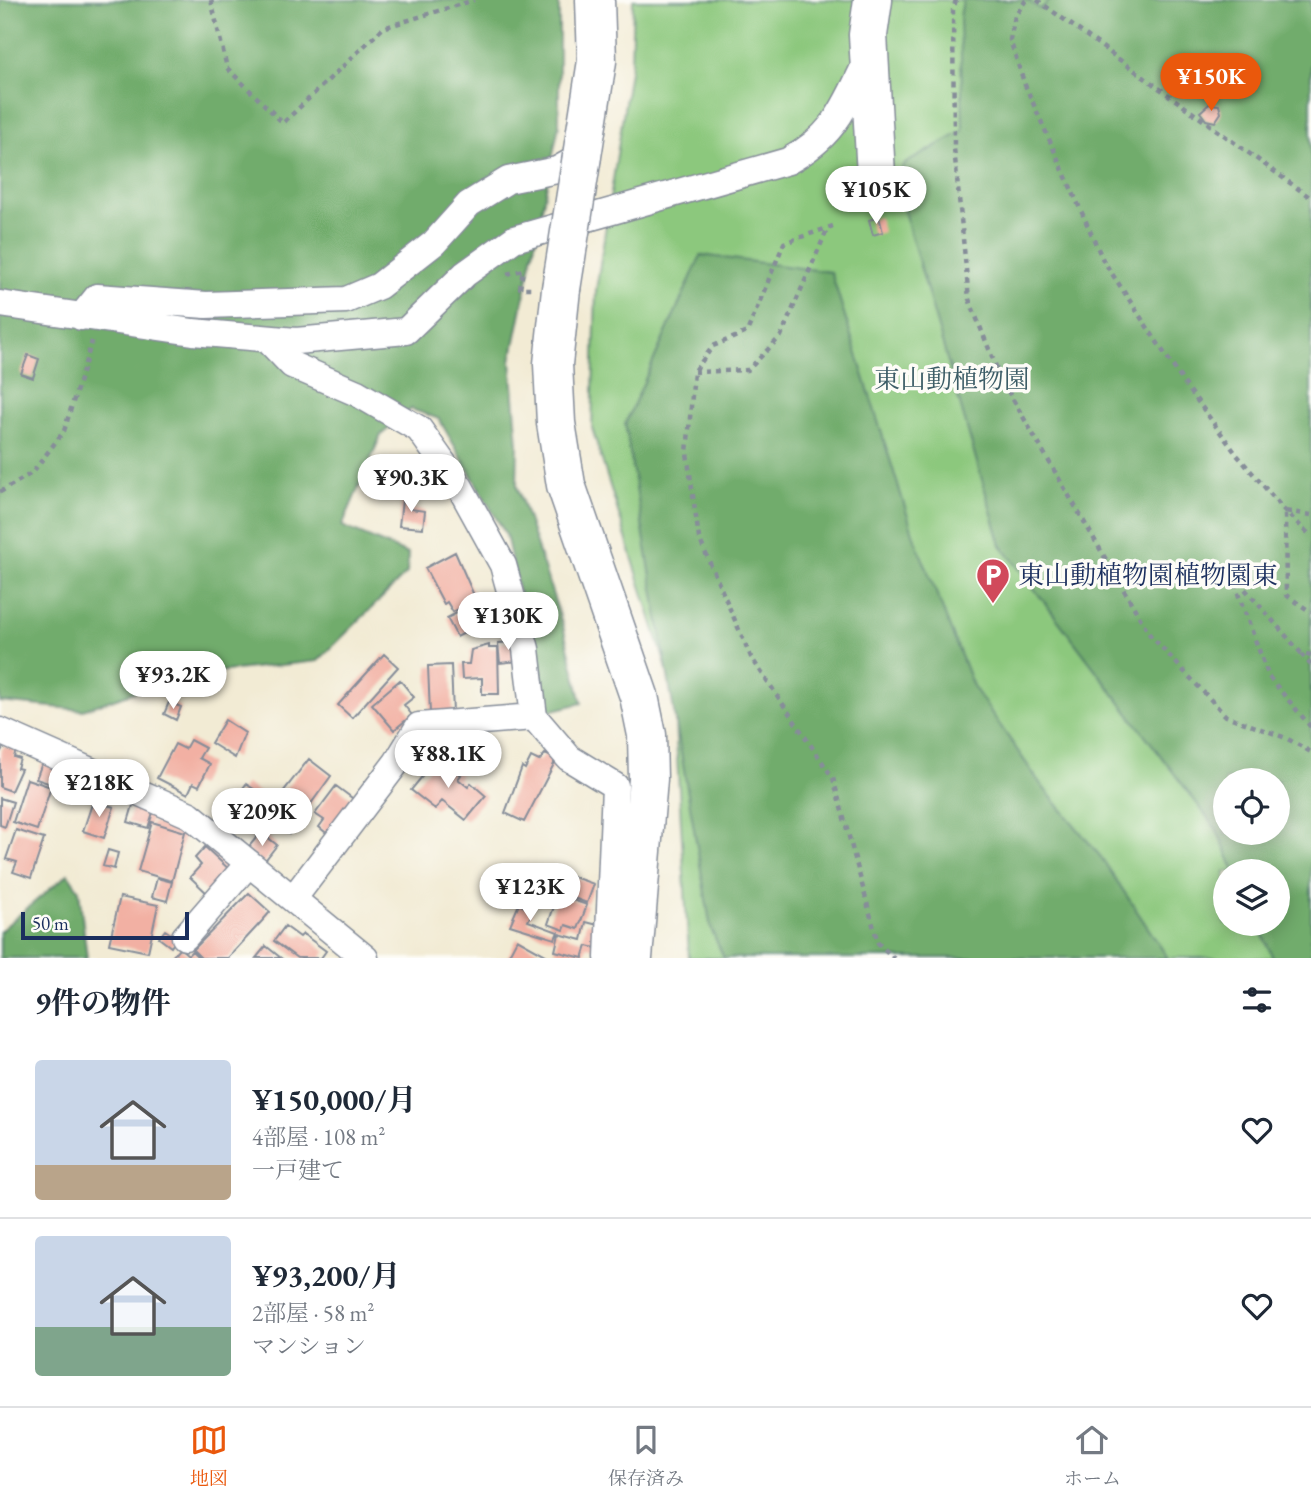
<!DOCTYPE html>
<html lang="ja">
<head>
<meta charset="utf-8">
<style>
	:root { --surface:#fff; --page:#f2f2f3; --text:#1f2937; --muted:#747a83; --line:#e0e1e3; --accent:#ea580c }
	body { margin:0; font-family:"EB Garamond","Noto Serif JP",serif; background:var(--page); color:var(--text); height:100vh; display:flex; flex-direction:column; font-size:26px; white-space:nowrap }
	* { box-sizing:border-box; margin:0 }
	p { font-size:23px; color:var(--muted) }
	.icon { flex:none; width:38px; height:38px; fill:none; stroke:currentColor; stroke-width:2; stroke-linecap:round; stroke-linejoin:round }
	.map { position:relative; height:958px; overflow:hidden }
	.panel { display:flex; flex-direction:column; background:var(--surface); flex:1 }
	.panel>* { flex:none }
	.buttons { position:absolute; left:1213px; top:768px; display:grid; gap:14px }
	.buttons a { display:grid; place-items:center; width:77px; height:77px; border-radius:50%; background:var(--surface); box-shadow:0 4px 18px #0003; font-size:35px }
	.scale { position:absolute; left:21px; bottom:18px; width:168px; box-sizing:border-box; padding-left:7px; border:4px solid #1b2f5e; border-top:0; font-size:19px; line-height:24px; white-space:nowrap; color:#1b2f5e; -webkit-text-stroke:5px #fdfcf7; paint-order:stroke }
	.price { position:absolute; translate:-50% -60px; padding:0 16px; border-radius:24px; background:#fff; color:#222; font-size:23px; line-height:46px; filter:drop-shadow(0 2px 4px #0008) }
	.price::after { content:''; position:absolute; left:50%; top:42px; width:21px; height:16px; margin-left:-10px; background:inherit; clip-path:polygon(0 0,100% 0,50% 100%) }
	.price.current { background:var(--accent); color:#fff }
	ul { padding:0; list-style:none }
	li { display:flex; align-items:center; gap:21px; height:175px; padding:0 35px }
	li+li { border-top:2px solid var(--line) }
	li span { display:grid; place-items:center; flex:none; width:196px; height:140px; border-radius:7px; color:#555 }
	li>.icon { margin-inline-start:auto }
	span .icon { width:84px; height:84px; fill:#fffc; stroke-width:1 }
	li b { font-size:30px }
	h2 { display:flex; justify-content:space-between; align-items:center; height:84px; padding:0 35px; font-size:30px }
	.tabs { display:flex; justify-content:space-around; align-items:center; height:98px; border-top:2px solid var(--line); background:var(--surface); font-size:19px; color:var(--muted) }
	.tabs a { display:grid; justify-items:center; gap:4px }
	.tabs .current { color:var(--accent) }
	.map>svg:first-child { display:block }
	.green { fill:#8cc87d; stroke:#547c6e; stroke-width:2; fill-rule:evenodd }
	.forest { fill:#71ac6c; stroke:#466e65; stroke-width:2; fill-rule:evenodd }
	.building { fill:#f2b0a3 }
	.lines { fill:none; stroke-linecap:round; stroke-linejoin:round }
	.street-casing { stroke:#868d99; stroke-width:29 }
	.secondary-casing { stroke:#868d99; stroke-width:41 }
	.path { stroke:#868d99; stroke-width:4.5; stroke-dasharray:5 5; stroke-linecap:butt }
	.street { stroke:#fff; stroke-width:26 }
	.secondary { stroke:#fff; stroke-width:38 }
	.secondary-bridge-casing { stroke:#868d99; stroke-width:41; stroke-linecap:butt }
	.secondary-bridge { stroke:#fff; stroke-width:38 }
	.labels { text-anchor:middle; stroke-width:7; stroke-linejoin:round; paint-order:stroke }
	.park-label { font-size:26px; fill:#3d5d67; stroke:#fdfcf7 }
	.poi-label { font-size:26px; fill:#1b2f5e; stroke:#fdfcf7; text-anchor:start }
</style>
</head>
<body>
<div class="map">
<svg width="1311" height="958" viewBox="0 0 1311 958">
	<rect width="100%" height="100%" fill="#fdfcf7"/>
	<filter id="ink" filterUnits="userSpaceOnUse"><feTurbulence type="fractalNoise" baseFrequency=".0143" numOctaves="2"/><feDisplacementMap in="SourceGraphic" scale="14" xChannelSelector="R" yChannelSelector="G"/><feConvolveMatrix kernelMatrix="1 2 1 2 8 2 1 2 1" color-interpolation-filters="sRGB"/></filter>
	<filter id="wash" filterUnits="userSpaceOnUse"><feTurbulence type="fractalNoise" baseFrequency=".00686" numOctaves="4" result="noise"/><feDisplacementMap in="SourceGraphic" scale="28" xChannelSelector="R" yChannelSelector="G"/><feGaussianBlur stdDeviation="1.57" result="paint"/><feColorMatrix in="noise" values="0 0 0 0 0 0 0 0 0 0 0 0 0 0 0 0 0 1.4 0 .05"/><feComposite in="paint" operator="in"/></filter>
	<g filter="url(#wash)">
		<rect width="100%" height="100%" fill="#f2ebd4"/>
		<path class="green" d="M633,0H1311V958H689L673,689L592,428L596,290L631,64ZM1225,780H1278V833H1225ZM1225,872H1278V924H1225Z"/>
		<path class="forest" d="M0,0H559V125L511,361L518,444L517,486L563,626L582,703L545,712L506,535L439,419L411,409L381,435L342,526L408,554L407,573L318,661L179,676L83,710L0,702Z
			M963,0H1027L1040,9L1050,0H1096L1111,4L1113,0H1311V958H1273L1258,924H1278V872L1235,871L1217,830L1001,545L897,187L903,165L963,131L960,17ZM1225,780H1278V833H1225Z
			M701,255L831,272L915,539L973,686L1042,786L1101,857L1168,958H724L711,929L625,424Z
			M68,874L79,890L87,958H0V931Z"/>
		<g id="blocks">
			<path class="building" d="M1209,104L1219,105L1221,113L1215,122L1206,120L1200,112Z
				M879,217L883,232L873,235L869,220Z
				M28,355L39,359L33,378L21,374Z
				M403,492L411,493L410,509L425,511L423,528L399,526Z
				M455,552L476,600L453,612L447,602L444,604L425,568Z
				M480,601L490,620L457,637L447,618Z
				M516,642L518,661L500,663L498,643Z
				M489,645V648H498L499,694H482V678L462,679L461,664H469L471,650Z
				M384,654L398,667L352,718L338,705Z
				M451,665L453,713H430L428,666Z
				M400,680L414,697L404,705L412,715L394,730L372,704Z
				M169,702L181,707L176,720L164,714Z
				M225,720L245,733L235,758L211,743Z
				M190,740L205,748L199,758L210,764L199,786L193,783L188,794L157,778L175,744L185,749Z
				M4,746L16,750L14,757L20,759L17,768L21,769L11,791L0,787V753Z
				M545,754L554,758V764L524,822L505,813L522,767L525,769L531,757L539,761Z
				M439,756L461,775L458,779L468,787L471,783L486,796L466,820L442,801L435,809L411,790Z
				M309,759L331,776L289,834L268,819L286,795L283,792Z
				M42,763L60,769L54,785L36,779Z
				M27,779L51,787L37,830L13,822Z
				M246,784L266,797L251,819L231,805Z
				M336,786L356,801L330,836L319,827L324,820L315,814Z
				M0,798L13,802L5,827L0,825Z
				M93,801L114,807L104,838L83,831Z
				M134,802L154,809L148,828L128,822Z
				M152,822L185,832L172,881L138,871Z
				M16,830L44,839L31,878L13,872L17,862L6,859Z
				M261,832L277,845L263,863L246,850Z
				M205,847L232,872L209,895L190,877L201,865L195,858Z
				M108,850L118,853L114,869L103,866Z
				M559,872L594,884L587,903L552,890Z
				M157,878L172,882L167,901L152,897Z
				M249,893L270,912L263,920L228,958H201L193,950Z
				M558,895L587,905L578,929L566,925L564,930L548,924Z
				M120,897L158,905L148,952L109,944Z
				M519,904L533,911L528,921L558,932L555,939L510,925Z
				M586,922L598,925L596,948L587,946L583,958L555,951L559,934L582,940Z
				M285,926L300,937L303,934L326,951L321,958H297L274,941Z
				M165,930L177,938L171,947L159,938Z
				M517,939L546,955L544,958H507Z
				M266,946L281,958H256Z
				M180,948L188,955L192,951L199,958H171Z"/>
		</g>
	</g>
	<g filter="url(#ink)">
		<use href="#blocks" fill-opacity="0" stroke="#868d99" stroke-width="2"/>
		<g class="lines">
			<g class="street-casing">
				<path id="street" d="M0,304L193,332L296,341L406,331L465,274L514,239L788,161C836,135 844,107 867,61
					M81,317L97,297L206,305L346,300L379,286L434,243L469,204L508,180L557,170L582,156
					M267,339L292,365L357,393L419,429L460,487L503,565L526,649L534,717L419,726L397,762L293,899
					M534,717L569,758L615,786L608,958
					M0,731L190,815L365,958
					M185,937L249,863"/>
			</g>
			<g class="secondary-casing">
				<path id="secondary" d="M873,0L868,35L876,175
					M582,156L597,61L595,0
					M561,289L553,364L556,423L566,485L639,696L647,735L648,779L633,958"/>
			</g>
			<path class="path" d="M211,0L227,68L283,123L383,28L474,0
				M956,0L953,10L954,148L969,299L1001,379L1150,635L1226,716L1286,738L1311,752
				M1026,0L1015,16L1010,40L1025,85L1103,260L1182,380L1237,455L1285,511L1311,536
				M1037,0L1311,198
				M833,226L784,243L747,332L713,346L694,372L687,453L699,538L751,657L833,778L878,943L894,958
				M507,274L523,270L520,288H533
				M694,372L748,370L781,336L827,230
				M0,492L32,473L64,431L92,341
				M1311,515L1285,511L1286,595L1311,612
				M1301,654L1311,665
				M1311,655L1301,653L1230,572L1269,677L1311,727"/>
			<use href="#street" class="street"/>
			<use href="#secondary" class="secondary"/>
			<g class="secondary-bridge-casing">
				<path id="secondary-bridge" d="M561,289L582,156"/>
			</g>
			<use href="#secondary-bridge" class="secondary-bridge"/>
		</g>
	</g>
	<defs>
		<g id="parking-pin" transform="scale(1.75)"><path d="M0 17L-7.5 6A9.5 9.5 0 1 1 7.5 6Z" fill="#d1495b" stroke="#fdfcf7"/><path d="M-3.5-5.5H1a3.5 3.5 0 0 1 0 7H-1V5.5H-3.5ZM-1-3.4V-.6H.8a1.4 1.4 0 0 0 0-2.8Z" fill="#fff"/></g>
	</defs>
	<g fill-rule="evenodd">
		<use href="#parking-pin" x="993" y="575"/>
	</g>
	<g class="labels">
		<g class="park-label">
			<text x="952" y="388">東山動植物園</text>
		</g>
		<g class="poi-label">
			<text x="1018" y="584">東山動植物園植物園東</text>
		</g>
	</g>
</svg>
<div class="buttons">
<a><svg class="icon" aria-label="locate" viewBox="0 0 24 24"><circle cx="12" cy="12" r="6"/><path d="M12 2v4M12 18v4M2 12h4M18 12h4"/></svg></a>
<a><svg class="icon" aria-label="layers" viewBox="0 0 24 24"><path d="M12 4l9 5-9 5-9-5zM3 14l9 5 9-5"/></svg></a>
</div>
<div class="scale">50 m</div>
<b class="price current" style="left:1211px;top:113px">¥150K</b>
<b class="price" style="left:876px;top:226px">¥105K</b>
<b class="price" style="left:411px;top:514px">¥90.3K</b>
<b class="price" style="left:508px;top:652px">¥130K</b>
<b class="price" style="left:173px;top:711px">¥93.2K</b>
<b class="price" style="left:448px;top:790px">¥88.1K</b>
<b class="price" style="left:99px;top:819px">¥218K</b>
<b class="price" style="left:262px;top:848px">¥209K</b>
<b class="price" style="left:530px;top:923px">¥123K</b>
</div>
<section class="panel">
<h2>9件の物件<svg class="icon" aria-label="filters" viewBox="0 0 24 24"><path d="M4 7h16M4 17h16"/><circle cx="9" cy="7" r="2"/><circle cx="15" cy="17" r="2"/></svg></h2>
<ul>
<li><span style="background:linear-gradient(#c9d6e8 75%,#b9a48a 0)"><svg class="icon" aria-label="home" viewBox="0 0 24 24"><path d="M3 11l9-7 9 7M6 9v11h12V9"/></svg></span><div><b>¥150,000/月</b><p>4部屋 · 108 m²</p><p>一戸建て</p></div><svg class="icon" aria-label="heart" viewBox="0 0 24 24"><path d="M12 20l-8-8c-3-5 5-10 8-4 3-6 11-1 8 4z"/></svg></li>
<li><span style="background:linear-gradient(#c9d6e8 65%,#7fa58c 0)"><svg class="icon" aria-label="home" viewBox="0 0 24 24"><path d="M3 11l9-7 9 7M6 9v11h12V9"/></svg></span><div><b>¥93,200/月</b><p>2部屋 · 58 m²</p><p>マンション</p></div><svg class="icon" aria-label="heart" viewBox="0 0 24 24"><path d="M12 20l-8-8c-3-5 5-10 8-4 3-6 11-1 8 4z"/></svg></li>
</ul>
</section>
<nav class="tabs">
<a class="current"><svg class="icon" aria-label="map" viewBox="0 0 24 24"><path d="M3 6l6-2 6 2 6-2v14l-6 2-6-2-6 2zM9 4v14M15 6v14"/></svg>地図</a>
<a><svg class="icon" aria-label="saved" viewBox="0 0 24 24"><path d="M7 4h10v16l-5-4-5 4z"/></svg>保存済み</a>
<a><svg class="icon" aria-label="home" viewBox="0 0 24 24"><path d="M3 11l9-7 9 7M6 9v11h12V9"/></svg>ホーム</a>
</nav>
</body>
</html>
